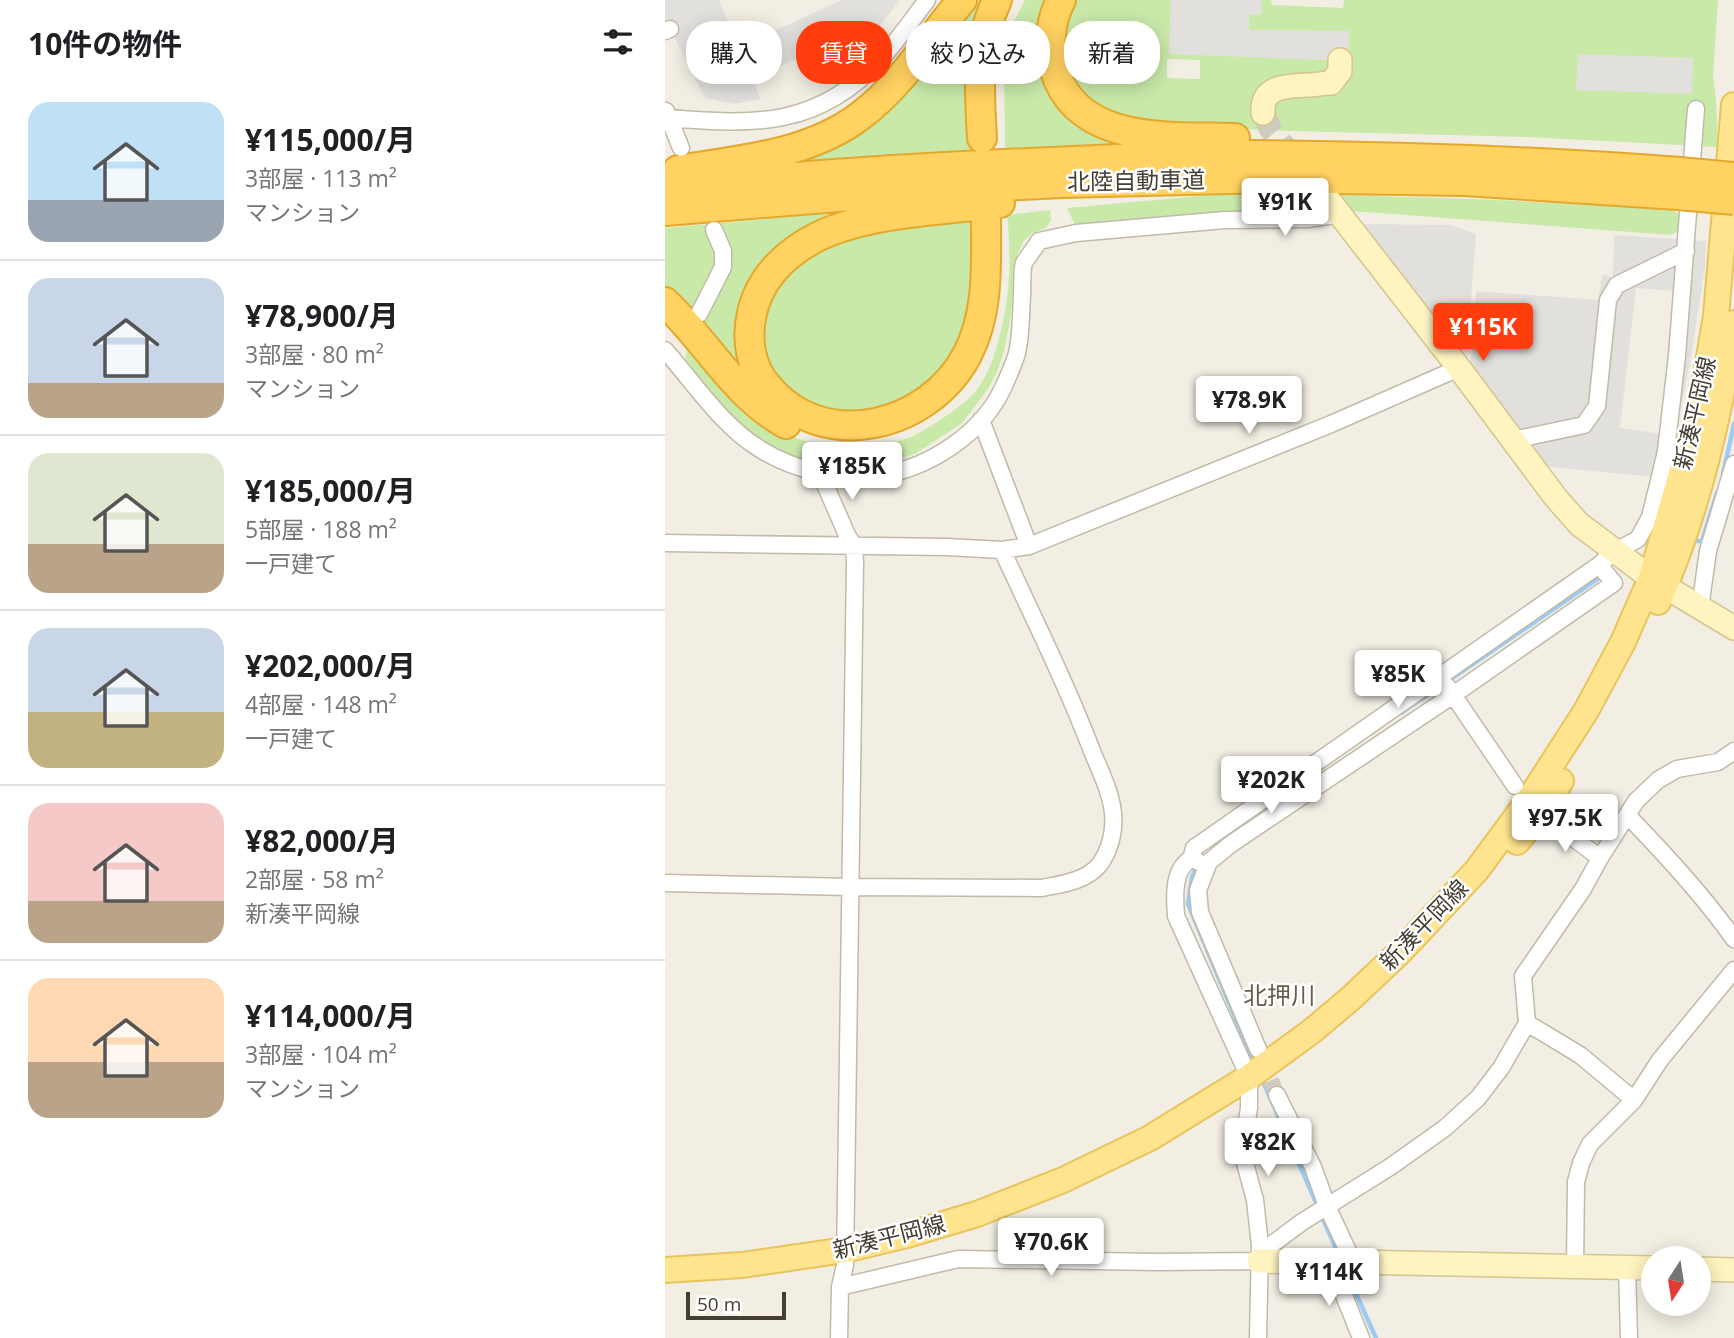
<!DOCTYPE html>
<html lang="ja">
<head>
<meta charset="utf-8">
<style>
	:root { --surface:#fff; --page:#f6f6f6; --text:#202124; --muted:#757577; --line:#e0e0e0; --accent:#ff3d0d }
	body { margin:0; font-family:"Open Sans","Noto Sans JP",sans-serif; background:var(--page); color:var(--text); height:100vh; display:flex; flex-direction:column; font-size:26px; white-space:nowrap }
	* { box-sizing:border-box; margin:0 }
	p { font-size:23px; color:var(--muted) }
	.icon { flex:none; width:38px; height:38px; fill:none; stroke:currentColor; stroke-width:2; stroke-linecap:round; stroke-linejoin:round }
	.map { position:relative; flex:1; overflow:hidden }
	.panel { display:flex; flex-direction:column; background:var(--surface); width:665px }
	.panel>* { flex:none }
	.top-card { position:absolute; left:21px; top:21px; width:665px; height:63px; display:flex; gap:14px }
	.needle { width:46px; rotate:192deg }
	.controls { position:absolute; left:976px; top:1246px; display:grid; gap:14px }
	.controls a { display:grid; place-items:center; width:70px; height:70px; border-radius:50%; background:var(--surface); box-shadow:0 4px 18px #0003; font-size:35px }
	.scale { position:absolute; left:21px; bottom:18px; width:100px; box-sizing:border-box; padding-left:7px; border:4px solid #443e33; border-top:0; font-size:19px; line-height:24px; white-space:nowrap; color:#443e33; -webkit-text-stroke:5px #fff; paint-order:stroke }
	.price { position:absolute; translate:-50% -60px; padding:0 16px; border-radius:7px; background:#fff; color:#222; font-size:23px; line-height:46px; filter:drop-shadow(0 2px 4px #0008) }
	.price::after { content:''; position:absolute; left:50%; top:42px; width:21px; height:16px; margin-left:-10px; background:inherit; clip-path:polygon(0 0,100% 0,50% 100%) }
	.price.on { background:var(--accent); color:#fff }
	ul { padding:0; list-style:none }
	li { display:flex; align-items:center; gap:21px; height:175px; padding:0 28px }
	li+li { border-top:2px solid var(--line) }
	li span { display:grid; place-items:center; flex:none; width:196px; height:140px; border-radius:21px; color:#555 }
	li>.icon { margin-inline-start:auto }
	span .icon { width:84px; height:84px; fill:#fffc; stroke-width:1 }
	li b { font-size:30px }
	h2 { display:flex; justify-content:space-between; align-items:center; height:84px; padding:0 28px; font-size:30px }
	.chip { padding:0 24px; border-radius:28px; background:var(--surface); box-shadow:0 4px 18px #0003; font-size:24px; line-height:63px }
	.chip.on { background:var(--accent); color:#fff }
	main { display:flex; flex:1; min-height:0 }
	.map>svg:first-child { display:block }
	.green { fill:#c9e9a9; fill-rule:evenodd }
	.parking { fill:#e2e0dc }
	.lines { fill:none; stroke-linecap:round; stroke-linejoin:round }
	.stream { stroke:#9ccbf3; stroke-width:4.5 }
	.street-tunnel { stroke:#cfcbc0; stroke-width:16; stroke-dasharray:16 8; stroke-linecap:butt }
	.secondary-tunnel { stroke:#cfcbc0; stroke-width:23; stroke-dasharray:23 11; stroke-linecap:butt }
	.street-casing { stroke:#c1baa8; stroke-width:19 }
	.secondary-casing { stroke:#d4c590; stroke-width:26 }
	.primary-casing { stroke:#e8c45b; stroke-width:28 }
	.highway-casing { stroke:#e3a82c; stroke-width:32 }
	.street { stroke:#fff; stroke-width:16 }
	.secondary { stroke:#fff3c0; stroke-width:23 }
	.primary { stroke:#ffe48f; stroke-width:24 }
	.highway { stroke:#ffd261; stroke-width:28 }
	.highway-bridge-casing { stroke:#e3a82c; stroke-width:32; stroke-linecap:butt }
	.highway-bridge { stroke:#ffd261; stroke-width:28 }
	.labels { text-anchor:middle; stroke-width:5; stroke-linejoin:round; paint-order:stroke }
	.street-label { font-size:23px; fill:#443e33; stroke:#fff }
	.neighbourhood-label { font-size:24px; fill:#675d4a; stroke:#fff }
</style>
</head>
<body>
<main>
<section class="panel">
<h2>10件の物件<svg class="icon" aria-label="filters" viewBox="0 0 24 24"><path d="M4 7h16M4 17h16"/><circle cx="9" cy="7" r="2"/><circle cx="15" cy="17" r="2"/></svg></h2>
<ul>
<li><span style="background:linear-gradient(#bfe0f5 70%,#9aa5b1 0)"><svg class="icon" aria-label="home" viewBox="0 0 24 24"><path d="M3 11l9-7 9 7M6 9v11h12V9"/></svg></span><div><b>¥115,000/月</b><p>3部屋 · 113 m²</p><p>マンション</p></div></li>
<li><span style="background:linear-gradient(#c9d6e8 75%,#b9a48a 0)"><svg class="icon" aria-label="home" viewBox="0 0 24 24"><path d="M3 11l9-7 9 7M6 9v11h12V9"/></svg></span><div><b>¥78,900/月</b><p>3部屋 · 80 m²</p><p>マンション</p></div></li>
<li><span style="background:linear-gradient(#dfe7d0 65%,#b9a48a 0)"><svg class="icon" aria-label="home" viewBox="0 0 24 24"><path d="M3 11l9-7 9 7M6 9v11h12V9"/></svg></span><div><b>¥185,000/月</b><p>5部屋 · 188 m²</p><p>一戸建て</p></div></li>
<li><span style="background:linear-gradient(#c9d6e8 60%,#c2b280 0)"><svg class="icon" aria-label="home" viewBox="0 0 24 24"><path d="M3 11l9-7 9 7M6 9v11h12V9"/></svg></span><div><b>¥202,000/月</b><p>4部屋 · 148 m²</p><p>一戸建て</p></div></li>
<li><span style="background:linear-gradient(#f6c9c9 70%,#b9a48a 0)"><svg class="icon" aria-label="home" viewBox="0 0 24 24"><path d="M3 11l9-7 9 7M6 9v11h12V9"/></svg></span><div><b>¥82,000/月</b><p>2部屋 · 58 m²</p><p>新湊平岡線</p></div></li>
<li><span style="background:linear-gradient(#ffd9b3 60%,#b9a48a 0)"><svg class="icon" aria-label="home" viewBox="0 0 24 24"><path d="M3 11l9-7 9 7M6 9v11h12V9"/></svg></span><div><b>¥114,000/月</b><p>3部屋 · 104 m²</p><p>マンション</p></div></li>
</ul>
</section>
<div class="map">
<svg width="1069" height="1338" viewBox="0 0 1069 1338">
	<rect width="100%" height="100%" fill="#f2eee3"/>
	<path class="green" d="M305,0H321L311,150L186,158L101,166L155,146Z
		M360,0H388L382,74L487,144L340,148L339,65L341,44L346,28Z
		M411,0H506L504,54L684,31L583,30L584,15L596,14L597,0H606L607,5L678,8L679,0H1053L1048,75L1051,99L1053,147L863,137L626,131L484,125L435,109L418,95L398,53V30L406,5ZM502,59L535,60V79L502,78Z
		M557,194L655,195L651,212H571L502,216L410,225L402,208Z
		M670,195L810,199L1005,209L1018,216L1014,230L1006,235L688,211Z
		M225,208L104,263L85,378L0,292V228Z
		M385,210L386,220L381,228L367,233L358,242L352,255L345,321L339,351L332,372L323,389L297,423L250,454L202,467L175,468L140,464L120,458L68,422L26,369L20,357L24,346C46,367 68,387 90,408C99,416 108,428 118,433C156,450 209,453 248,436C260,430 272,422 284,414C295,406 308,397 315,385C323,374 328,359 332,346C345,302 347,260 342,215Z
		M307,219L312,268L295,351L256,392L200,414L150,410L108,378L95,352L100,307L124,268L170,243L203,231Z"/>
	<path class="parking" d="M0,0H54L74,47L177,0H235L187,61L176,38L88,79L95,99L69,104L40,98L0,19Z
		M506,0H597V14L584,15V30L684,31L683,61L504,54Z
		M913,54L1028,58L1027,94L911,90Z
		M699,224L785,225L811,234L803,341L792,349Z
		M949,235L1041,241L1040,267L1026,357L1011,432L995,426L1009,291L971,288L955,428L1009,436L991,477L884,467L849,424L805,364L808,345L811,291L933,300L938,274L948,278Z"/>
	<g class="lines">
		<path class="stream" d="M1058,474L1069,424
			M1027,541H1037L1052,493
			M736,713L937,576
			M532,866L527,877L523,904L589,1063
			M596,1077L653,1207
			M656,1215L674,1255
			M680,1269L711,1338"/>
		<path class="street-tunnel" d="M597,1058L612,1095"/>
		<path class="secondary-tunnel" d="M598,113L606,130L634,164"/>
		<g class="street-casing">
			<path id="street" d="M0,31L5,29
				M1,111L16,148
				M4,118C89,125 153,128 216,59C232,41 247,20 262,0
				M34,314L58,267V251L49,230
				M0,350C29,383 57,426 95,449C130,471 176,481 217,475C266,467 317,433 338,388C343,377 349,364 352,353C356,336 356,313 357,295C358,285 356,272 359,263C363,256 370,248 374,241L411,233L560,220L643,219L676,214
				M316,420L364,546
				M848,440L919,425L932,406L943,300L952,285L1021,251
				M155,473L182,535L189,546L190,562L180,1265L175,1287L174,1338
				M0,543L282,547L337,550L364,546L666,424L794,368
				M1035,608L1043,551L1069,464
				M782,686L850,786
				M962,815C1000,854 1038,895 1069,939
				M886,821L935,858
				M527,858L542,867L544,862L566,844L788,695L949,583L934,565
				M542,867L533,890L535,912L593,1049
				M0,883L185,887L377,888C397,884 422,881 435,864C445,850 450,830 448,813C446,792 435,771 427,751C401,683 368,617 337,550
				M862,1023L915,1055L969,1100
				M612,1095L648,1167L662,1206L688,1262
				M594,1261L606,1245L637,1222L725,1167L780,1128L813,1098L836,1068L862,1023L858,976L918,889L935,858L971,801L993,780L1012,769L1053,762L1069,751
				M666,1263L696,1338
				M910,1266L911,1182L916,1163L925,1144L969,1100L995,1060L1069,970
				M962,1267L964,1338
				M175,1287L293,1259L493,1262L594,1261
				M593,1338L595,1245L590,1200L577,1152L584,1108V1077L511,916C510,901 508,879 518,866C525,857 526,862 529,848L934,565L949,552L973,539L985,517L994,481L1001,451L1012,356L1031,109"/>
		</g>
		<g class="secondary-casing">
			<path id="secondary" d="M598,113C596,85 623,86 643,85C650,85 658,83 666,83L675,71V60
				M663,199L794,368L891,498L914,524L986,578L1069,628
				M594,1261L666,1263L688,1262L989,1268
				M1034,1269L1069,1270"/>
		</g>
		<g class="primary-casing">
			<path id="primary" d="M993,602C1031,517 1055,414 1069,323
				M852,842L876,813L896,781
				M0,1270L77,1265L180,1250L242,1235L312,1214L398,1180L485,1138L584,1077L647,1031L685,999L736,951L812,870L865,798L921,711L958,642L986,578L1036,404L1051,316L1069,105"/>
		</g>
		<g class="highway-casing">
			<path id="highway" d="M396,0C385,21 383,46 389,68C411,146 506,136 570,138
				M317,138C314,90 311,44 332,0
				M13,170C74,160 144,155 195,116C236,86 264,39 297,0
				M0,188C128,176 257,167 385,162C452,159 519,155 586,155C729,156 872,161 1015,172
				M0,211L274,189L397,183L606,178L799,181L1013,195
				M321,220C321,266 324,313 302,355C264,427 159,454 103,387C85,367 81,339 87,313C95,277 122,252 154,236C204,212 280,210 335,203
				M0,302C42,342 69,395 121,424"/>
		</g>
		<use href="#street" class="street"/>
		<use href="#secondary" class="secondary"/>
		<use href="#primary" class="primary"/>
		<use href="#highway" class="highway"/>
		<g class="highway-bridge-casing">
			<path id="highway-bridge" d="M1015,172L1069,177
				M1013,195L1069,200"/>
		</g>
		<use href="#highway-bridge" class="highway-bridge"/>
	</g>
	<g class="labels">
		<g class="street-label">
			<text transform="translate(471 181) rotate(-1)" y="8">北陸自動車道</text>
			<text transform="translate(1030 413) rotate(-77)" y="8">新湊平岡線</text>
			<text transform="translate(759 925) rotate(-46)" y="8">新湊平岡線</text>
			<text transform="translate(224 1237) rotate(-14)" y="8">新湊平岡線</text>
		</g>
		<g class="neighbourhood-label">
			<text x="614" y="1004">北押川</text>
		</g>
	</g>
</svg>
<div class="controls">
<a><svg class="needle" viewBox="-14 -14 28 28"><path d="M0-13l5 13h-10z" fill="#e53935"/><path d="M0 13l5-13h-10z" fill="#757577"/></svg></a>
</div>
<div class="scale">50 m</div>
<b class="price" style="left:620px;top:238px">¥91K</b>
<b class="price on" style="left:818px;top:363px">¥115K</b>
<b class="price" style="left:584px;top:436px">¥78.9K</b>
<b class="price" style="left:187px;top:502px">¥185K</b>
<b class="price" style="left:733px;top:710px">¥85K</b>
<b class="price" style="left:606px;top:816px">¥202K</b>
<b class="price" style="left:900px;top:854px">¥97.5K</b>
<b class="price" style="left:603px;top:1178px">¥82K</b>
<b class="price" style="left:386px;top:1278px">¥70.6K</b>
<b class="price" style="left:664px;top:1308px">¥114K</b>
<div class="top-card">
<a class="chip">購入</a>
<a class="chip on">賃貸</a>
<a class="chip">絞り込み</a>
<a class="chip">新着</a>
</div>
</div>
</main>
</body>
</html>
